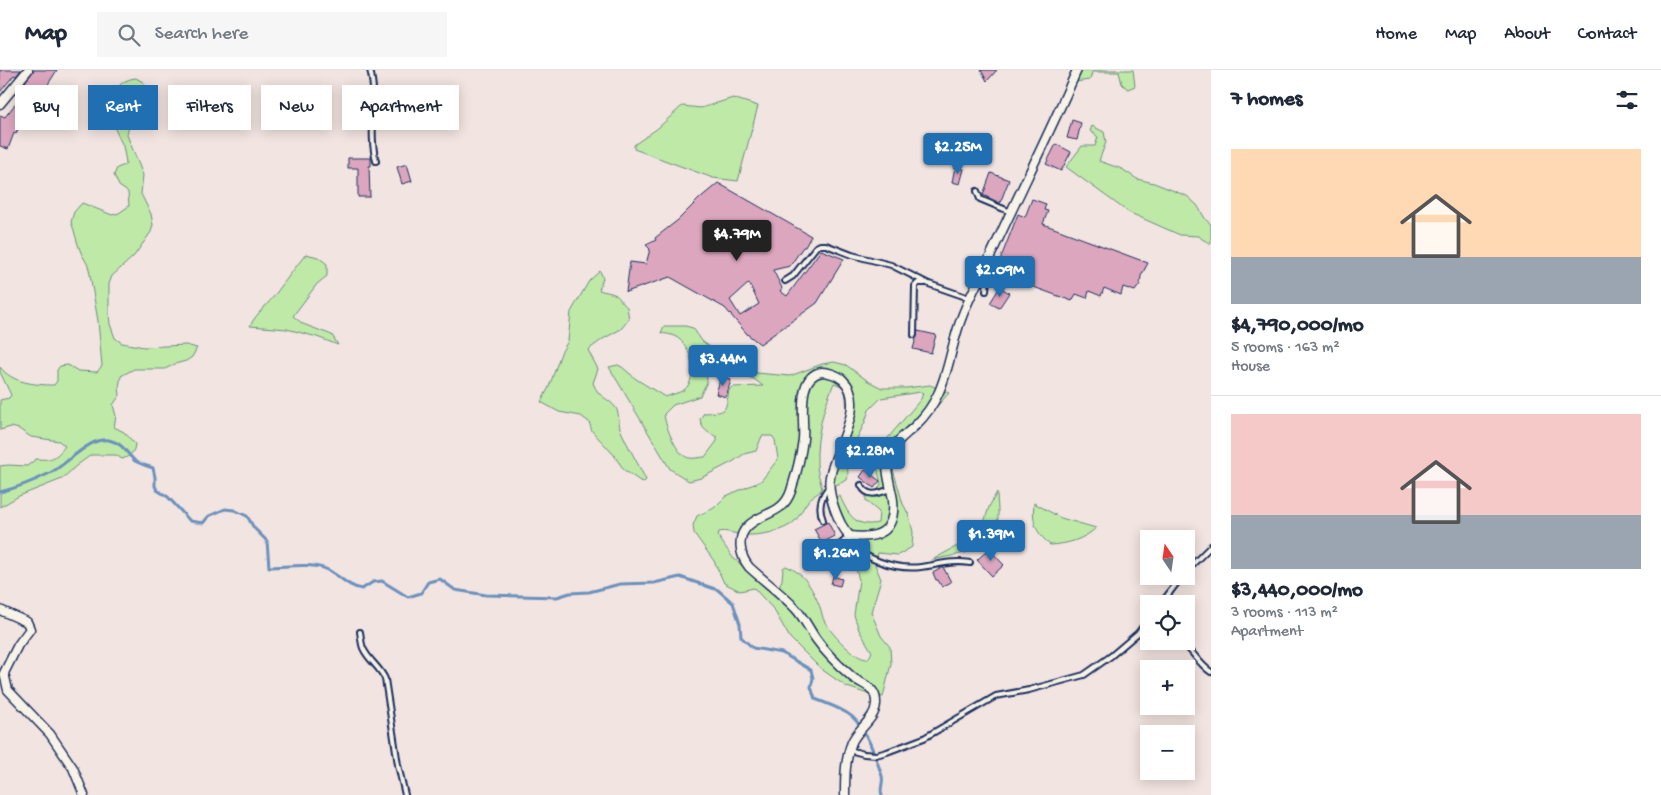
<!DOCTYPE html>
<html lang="en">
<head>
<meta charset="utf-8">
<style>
	:root { --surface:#fff; --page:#f6f6f7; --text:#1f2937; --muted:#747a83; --line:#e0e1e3; --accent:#1f6fb2 }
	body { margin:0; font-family:"Gochi Hand",sans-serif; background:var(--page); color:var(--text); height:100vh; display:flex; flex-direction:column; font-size:19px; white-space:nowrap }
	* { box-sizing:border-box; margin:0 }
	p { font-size:16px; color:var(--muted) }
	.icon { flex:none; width:28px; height:28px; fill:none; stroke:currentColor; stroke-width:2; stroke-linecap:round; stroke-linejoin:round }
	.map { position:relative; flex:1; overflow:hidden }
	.panel { display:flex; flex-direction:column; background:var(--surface); width:450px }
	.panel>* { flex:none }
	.banner { position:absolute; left:15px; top:15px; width:475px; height:45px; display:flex; gap:10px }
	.needle { width:32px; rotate:347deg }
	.controls { position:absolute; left:1140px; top:460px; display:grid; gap:10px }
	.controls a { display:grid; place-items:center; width:55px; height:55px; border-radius:0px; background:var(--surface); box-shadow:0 2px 12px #0003; font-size:25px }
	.price { position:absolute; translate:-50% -42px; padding:0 11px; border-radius:5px; background:var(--accent); color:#fff; font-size:16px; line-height:32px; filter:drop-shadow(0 1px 2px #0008) }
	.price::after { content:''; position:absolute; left:50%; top:30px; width:15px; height:11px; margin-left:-8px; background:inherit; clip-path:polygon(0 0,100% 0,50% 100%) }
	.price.current { background:#222; color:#fff }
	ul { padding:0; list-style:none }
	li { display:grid; align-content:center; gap:10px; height:265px; padding:0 20px }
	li+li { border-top:1px solid var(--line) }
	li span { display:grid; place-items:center; height:155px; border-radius:0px; color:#555 }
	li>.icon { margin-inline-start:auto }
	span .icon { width:90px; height:90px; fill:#fffc; stroke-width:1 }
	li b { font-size:21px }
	h2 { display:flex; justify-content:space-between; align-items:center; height:60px; padding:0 20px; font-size:21px }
	.pill { padding:0 18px; border-radius:0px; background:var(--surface); box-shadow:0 2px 12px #0003; font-size:18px; line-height:45px }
	.pill.current { background:var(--accent); color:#fff }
	header { display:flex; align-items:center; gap:30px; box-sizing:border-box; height:70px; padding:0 25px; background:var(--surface); border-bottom:1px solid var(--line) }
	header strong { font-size:24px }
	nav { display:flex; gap:28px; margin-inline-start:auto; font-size:18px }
	.search { width:350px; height:45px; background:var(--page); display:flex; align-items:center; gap:12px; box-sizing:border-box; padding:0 18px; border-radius:0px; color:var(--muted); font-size:19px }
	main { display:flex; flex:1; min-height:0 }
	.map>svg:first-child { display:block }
	.green { fill:#bee9a6; stroke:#6c8c82; fill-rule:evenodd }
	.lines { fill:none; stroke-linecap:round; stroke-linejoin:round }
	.stream { stroke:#6a91bd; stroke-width:3 }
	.building { fill:#dca6be; stroke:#1b2f5e; fill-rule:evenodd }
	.lane-casing { stroke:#1b2f5e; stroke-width:8 }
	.street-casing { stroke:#1b2f5e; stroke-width:11 }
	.lane { stroke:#f7f3e8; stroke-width:4 }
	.street { stroke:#f7f3e8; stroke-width:8 }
</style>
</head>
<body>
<header>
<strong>Map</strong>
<div class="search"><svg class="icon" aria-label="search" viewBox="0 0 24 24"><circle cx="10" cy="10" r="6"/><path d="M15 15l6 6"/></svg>Search here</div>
<nav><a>Home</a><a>Map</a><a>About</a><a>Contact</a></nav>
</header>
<main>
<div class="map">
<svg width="1211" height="725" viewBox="0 0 1211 725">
	<rect width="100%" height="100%" fill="#f2e4e0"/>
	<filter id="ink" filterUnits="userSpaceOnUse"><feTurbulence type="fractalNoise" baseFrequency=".02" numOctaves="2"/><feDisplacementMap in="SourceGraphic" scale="10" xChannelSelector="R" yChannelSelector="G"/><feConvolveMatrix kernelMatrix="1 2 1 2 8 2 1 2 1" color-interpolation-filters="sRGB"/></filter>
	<g filter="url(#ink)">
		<path class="green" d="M1080,0H1133L1135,16L1128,19L1122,14L1119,2H1092L1090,10L1075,12Z
			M136,8L143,12L148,23L145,34L130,50L127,65L143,105L141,124L151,144L153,155L151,162L134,186L112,206L109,214V243L110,254L115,268L122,273L144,277L186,275L197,278L192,287L186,291L175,294L165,299H134L121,306L119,317L120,325L113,335L116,346L114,357L124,362L135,374C134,383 131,386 122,389L116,385H91L76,396L62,409L19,426L0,437V396L8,395L27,396L36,389C52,390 55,389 65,376L59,371L31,367L19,359L11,357L0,360V330L9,328L11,325L0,302V297C12,313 35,315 54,315L57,311V300L60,296L68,295L78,301L97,302L102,296L98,251L89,199C87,191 82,187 80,180C76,171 75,161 71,152L74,142L82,133L112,145L119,143L129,136L128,122L119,116L114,105L117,98L125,95L126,92L123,76L115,59L119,43L113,26C117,15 125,9 136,8Z
			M733,28L758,36L738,111L713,108L634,79V75L658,58L682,36L701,38Z
			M1092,56L1104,62L1106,72L1099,91L1122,99L1137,109L1154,113L1187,126L1197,135L1206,150L1211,154V174L1202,169L1199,166L1180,165L1128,142L1066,97L1082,76H1095L1098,67L1090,61Z
			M306,184L318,187L327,194V206L317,214L293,246L303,254L332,265L338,275L317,267L287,259L250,256C257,242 269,234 277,222C287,209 296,196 306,184Z
			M600,201L603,208L599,220C604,222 611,222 616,225C619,227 623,234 627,237L629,249L621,259L603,269L588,280L598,299L593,313C599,329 608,327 616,338C620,345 618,354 621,361C628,377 638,393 646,410L644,412L640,411L624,400L614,385L592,361L589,352L581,346L559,342L541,332L549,317L561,283L568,271L571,242L589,211Z
			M664,256H685L693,258L702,271L714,280L756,303L790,306L822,294L834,292L846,295L868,311L882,318H906L930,315L949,323L900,377L892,396L903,434L909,445L913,462L912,477L898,485L878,483L875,495L881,509L871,542L881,566L890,577L891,594L883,627L871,625L847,617L821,599L790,568L774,540L754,518L740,521L724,513L714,491L694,463L693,455L697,446L714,438L726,426L761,411L778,389L775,370L772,366H762L756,381L744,384L734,391L701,408L689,411L670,399L609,297L618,295L622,297L636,309L665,327C670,325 679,323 684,320C699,308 692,276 676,267C672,264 665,264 661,263ZM716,295L754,309L763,316L732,317L729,320C725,342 728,342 704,343L700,349C702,360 707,362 717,367V371L705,387C701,387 694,389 689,388C677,386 665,356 664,344L673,335L700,326L707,312L706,296ZM834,313L844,317C848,332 847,351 842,365C837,379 824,395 827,410L836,415L847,410L848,405L847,389L865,352L869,340L881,328L920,322L923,323L921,329L887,369L877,397L881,414L877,421H870L866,426V431L879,442L878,453C856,458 848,445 840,426L829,429L830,441L839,458L854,477V492L859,510L854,545L859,560L872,582L868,589C855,590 831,563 825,552C822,548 822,542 820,537C813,520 805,503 786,496L783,498L782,510L779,516L763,513L733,488L718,466L719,462C726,460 735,464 743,465C758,466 784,462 795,451C800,446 803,437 808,431C812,425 819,425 822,418C820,410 817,402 817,394C816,366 823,339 834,313Z
			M997,422C997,433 1000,447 996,457C988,483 953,485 932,490L961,474L975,469L981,462L989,437Z
			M1034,433L1061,448L1096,458C1083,470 1067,474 1050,475C1035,461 1032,453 1034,433Z"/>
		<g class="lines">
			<path class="stream" d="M0,422C17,418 34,411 50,403C67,395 92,363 112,371C123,374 127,384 135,391C140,394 147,396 153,398L155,407V416L157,420L168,427L190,451L203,453L209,446L225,439L234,440L247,446L254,458L267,471L269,497C287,497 311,492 328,500C340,506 348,517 362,519L373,512L382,511L408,527L421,523L428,512L440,509L455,520L486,525L557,527L570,523L589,522L620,514L654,513L680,507L718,520L733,533L740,554L741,567L753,578L782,583L811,600L813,608L811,617L815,629C826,633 837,637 847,643C865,653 876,688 882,706C884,713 879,719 882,725"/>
		</g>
		<path class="building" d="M0,0H21L16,6L14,5L0,22Z
			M34,0H57L42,24L50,30L48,33L53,39L49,45L37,36L22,56L20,54L16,64L14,63L8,79L0,76V45L5,47L24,23L28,26L31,24L30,16L25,12Z
			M981,0H997L987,11Z
			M1072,50L1081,53L1077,70L1067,68Z
			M1056,74L1071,82L1061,101L1046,94Z
			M348,88H371V96H369L370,127H358V98H348Z
			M407,94L412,111L402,114L397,97Z
			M955,97L964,99L960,114L952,112Z
			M991,103L1009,110L1000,133L983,125Z
			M718,113L811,166L805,177H803L790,196L773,200L782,218L780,221L787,226L821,180L844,189L817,233L760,274L747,264L725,238L670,207L626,222L630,192L646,194L650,179L646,175L656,170L655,168L678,150L700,128ZM749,213L759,234L740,246L730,230Z
			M1032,129L1046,134L1044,140L1048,141L1043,154L1148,193L1141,206L1140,214L1135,221L1123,217L1121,225L1104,218L1101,226L1089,221L1087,228L1076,224L1072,231L995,203L1018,144L1025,147Z
			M1000,217L1009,223L999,238L990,233Z
			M918,261L936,265L931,283L913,279Z
			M721,306L731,310L726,327L716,324Z
			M865,400L880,411L874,418L860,407Z
			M828,452L835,466L822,473L814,459Z
			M845,477L849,487L834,492L835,495L827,497L822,485Z
			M989,479L1004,495L992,506L977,490Z
			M943,497L951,512L942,517L938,510H936L933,503Z
			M833,506L842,509L840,516L831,514Z"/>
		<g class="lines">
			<g class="lane-casing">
				<path id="lane" d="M370,0C378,29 368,62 376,91
					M19,10L28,22
					M977,121L980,129L1011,142
					M785,211L793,206L816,177L820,175H826L852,185L891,195L929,214L969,228
					M986,221L988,197
					M914,265L915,216L918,213H925
					M861,415C867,428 878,424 890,419
					M823,450C818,438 820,428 828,418
					M846,466C859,489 895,500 921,497C938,495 953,490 970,493
					M826,480L841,474L847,468
					M1186,501L1211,476
					M1161,534L1182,506
					M360,562C361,567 361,573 363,578C368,590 380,597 385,609L398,695L405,725
					M1138,563L1149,548
					M1180,571C1193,580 1198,594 1211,602
					M849,680L864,684L876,685L887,682L924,668L996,626L1029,620L1084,605L1111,586L1138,563L1149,564"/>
			</g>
			<g class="street-casing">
				<path id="street" d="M0,34L28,0
					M0,540L27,552L30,559L18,575L4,603L8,620L50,664L73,698L84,725
					M845,725C845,707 845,689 852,672C858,658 875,650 876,634C877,615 860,615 850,605C837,594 826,583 816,569C809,559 803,546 795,538C781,523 764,511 749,497C740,486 736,467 748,456C762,442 783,445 791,421C796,405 801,386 803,369C805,350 795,306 822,302C828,302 838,305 843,310C868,334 834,381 830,407C828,418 831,429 835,440C839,450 842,458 850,466C877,469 896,463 893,430C891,416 883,396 890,382C896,370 907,364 916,355C925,346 933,335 938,324C950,299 952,270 963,244C970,226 980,208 989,189C1018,126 1049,64 1077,0"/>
			</g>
			<use href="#lane" class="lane"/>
			<use href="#street" class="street"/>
		</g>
	</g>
</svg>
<div class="controls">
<a><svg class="needle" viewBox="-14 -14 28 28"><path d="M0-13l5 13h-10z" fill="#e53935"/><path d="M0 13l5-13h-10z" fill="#747a83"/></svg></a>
<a><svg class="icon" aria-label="locate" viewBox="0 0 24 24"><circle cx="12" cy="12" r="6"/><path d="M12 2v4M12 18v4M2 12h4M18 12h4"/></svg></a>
<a>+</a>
<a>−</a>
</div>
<b class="price" style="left:958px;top:105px">$2.25M</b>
<b class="price current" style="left:737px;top:192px">$4.79M</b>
<b class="price" style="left:1000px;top:228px">$2.09M</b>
<b class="price" style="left:723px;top:317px">$3.44M</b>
<b class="price" style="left:870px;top:409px">$2.28M</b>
<b class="price" style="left:991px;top:492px">$1.39M</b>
<b class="price" style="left:836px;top:511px">$1.26M</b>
<div class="banner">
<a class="pill">Buy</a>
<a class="pill current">Rent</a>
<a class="pill">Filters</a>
<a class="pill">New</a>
<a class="pill">Apartment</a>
</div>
</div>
<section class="panel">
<h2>7 homes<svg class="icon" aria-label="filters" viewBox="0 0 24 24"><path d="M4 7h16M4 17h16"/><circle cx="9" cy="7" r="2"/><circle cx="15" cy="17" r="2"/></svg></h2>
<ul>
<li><span style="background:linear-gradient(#ffd9b3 70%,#9aa5b1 0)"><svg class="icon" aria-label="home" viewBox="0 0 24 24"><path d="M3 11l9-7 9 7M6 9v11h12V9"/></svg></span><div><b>$4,790,000/mo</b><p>5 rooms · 163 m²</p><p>House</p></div></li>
<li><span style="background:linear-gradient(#f6c9c9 65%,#9aa5b1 0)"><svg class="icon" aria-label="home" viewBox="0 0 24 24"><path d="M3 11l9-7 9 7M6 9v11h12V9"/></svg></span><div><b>$3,440,000/mo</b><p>3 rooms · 113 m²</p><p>Apartment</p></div></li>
</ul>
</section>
</main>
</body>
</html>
